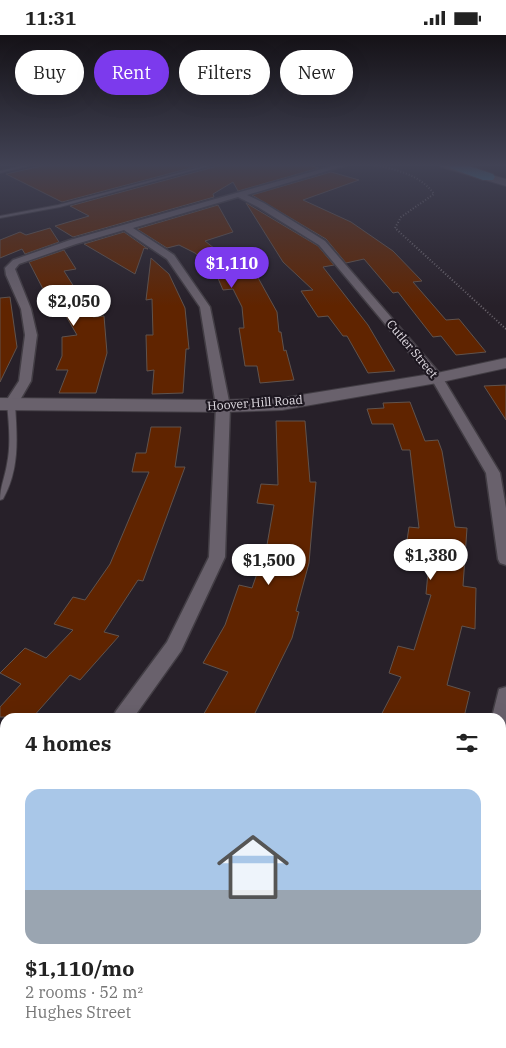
<!DOCTYPE html>
<html lang="en">
<head>
<meta charset="utf-8">
<style>
	:root { --surface:#fff; --page:#f2f2f2; --text:#222; --muted:#767676; --line:#e0e0e0; --accent:#7c3aed }
	body { margin:0; font-family:"IBM Plex Serif",serif; background:var(--page); color:var(--text); height:100vh; display:flex; flex-direction:column; font-size:19px; white-space:nowrap }
	* { box-sizing:border-box; margin:0 }
	p { font-size:16px; color:var(--muted) }
	.icon { flex:none; width:28px; height:28px; fill:none; stroke:currentColor; stroke-width:2; stroke-linecap:round; stroke-linejoin:round }
	.map { position:relative; flex:1; overflow:hidden }
	.drawer { position:absolute; left:0px; top:678px; width:506px; height:336px; display:flex; flex-direction:column; background:var(--surface); border-radius:15px 15px 0 0; box-shadow:0 5px 20px #0002 }
	.drawer>* { flex:none }
	.top-card { position:absolute; left:15px; top:15px; width:476px; height:45px; display:flex; gap:10px }
	.price { position:absolute; translate:-50% -42px; padding:0 11px; border-radius:18px; background:#fff; color:#222; font-size:16px; line-height:32px; filter:drop-shadow(0 1px 2px #0008) }
	.price::after { content:''; position:absolute; left:50%; top:30px; width:15px; height:11px; margin-left:-8px; background:inherit; clip-path:polygon(0 0,100% 0,50% 100%) }
	.price.current { background:var(--accent); color:#fff }
	ul { padding:0; list-style:none }
	li { display:grid; align-content:center; gap:10px; height:265px; padding:0 25px }
	li+li { border-top:1px solid var(--line) }
	li span { display:grid; place-items:center; height:155px; border-radius:15px; color:#555 }
	li>.icon { margin-inline-start:auto }
	span .icon { width:90px; height:90px; fill:#fffc; stroke-width:1 }
	li b { font-size:21px }
	h2 { display:flex; justify-content:space-between; align-items:center; height:60px; padding:0 25px; font-size:21px }
	.tag { padding:0 18px; border-radius:22px; background:var(--surface); box-shadow:0 5px 20px #0002; font-size:18px; line-height:45px }
	.tag.current { background:var(--accent); color:#fff }
	.status { display:flex; justify-content:space-between; align-items:center; height:35px; padding:0 25px; background:var(--surface); direction:ltr }
	.status svg { height:14px; fill:currentColor }
	.map>svg:first-child { display:block }
	.building { fill:#602400; stroke:#60534d }
	.lines { fill:none; stroke-linecap:round; stroke-linejoin:round }
	.lane-casing { stroke:#423d44; stroke-width:2 }
	.street-casing { stroke:#423d44; stroke-width:3 }
	.secondary-casing { stroke:#423d44; stroke-width:2 }
	.highway-casing { stroke:#423d44; stroke-width:2 }
	.path { stroke:#6d676f; stroke-width:2; stroke-dasharray:1 2; stroke-linecap:butt }
	.lane { fill:#69616c; fill-rule:evenodd }
	.street { fill:#69616c; fill-rule:evenodd }
	.secondary { fill:#69616c; fill-rule:evenodd }
	.highway { fill:#3790b7; fill-rule:evenodd }
	.labels { text-anchor:middle; stroke-width:4.5; stroke-linejoin:round; paint-order:stroke }
	.far-street-label { font-size:12px; fill:#e2dde4; stroke:#1d1720 }
</style>
</head>
<body>
<div class="status"><b>11:31</b><svg viewBox="0 0 49 12"><path d="M0 12V9h3v3zM5 12V6h3v6zM10 12V3h3v9zM15 12V0h3v12zM26 1h20v11H26zM47 4h2v5h-2z"/></svg></div>
<div class="map">
<svg width="506" height="1013" viewBox="0 0 506 1013">
	<rect width="100%" height="100%" fill="#272029"/>
	<path class="building" d="M46,130H202L62,167L6,139Z
		M215,130H308L319,133L238,156L233,147L213,159L214,162L73,202L55,191L89,181L70,171L214,132Z
		M331,137L359,145L303,165L351,187L393,216L422,246L413,247L446,285L459,284L486,317L456,320L441,301L433,302L398,257L393,258L364,224L346,228L326,204L252,160Z
		M246,168L318,211L334,230L323,232L368,290L395,336L368,338L347,301H343L328,281L318,282L301,256L313,255L283,227Z
		M218,170L233,197L205,206L248,240L256,239L277,277L279,297H281L284,316L286,315L294,345L260,348L257,331H245L239,293H244L242,272L233,254L223,255L214,234L195,218L179,210L167,213L137,194Z
		M50,193L59,207L25,219L22,214L0,223V205L20,197L26,200Z
		M124,197L148,214L144,213L135,239L84,209Z
		M64,215L76,234L64,236L93,282L104,281L107,318L96,358H59L68,335H56L62,321V302L77,300L53,259L49,260L46,254H43L29,227Z
		M151,223L169,239L185,273L189,314H186L183,358L152,359L154,335L147,336L146,300H153L152,264L146,265Z
		M10,262L17,312L0,347V263Z
		M506,350V385L484,351Z
		M410,367L425,406L438,405L442,416L455,492L467,493L463,551L476,553L475,594L462,591L447,650L470,657L464,682H380L401,642L389,638L398,611L414,615L431,560L426,559L430,516L406,512L409,492L419,493L410,415H402L393,389H372L367,374L384,373L383,368Z
		M276,386H305L310,447H316L309,528L296,576L299,577L292,603L253,682H202L228,637L203,628L225,590L239,550L252,553L267,510L274,470L257,468L261,449L278,450Z
		M151,392H181L175,432H185L143,546L138,545L104,597L119,601L80,645L70,640L33,682H0V672L21,649L0,638L25,613L46,623L73,595L54,589L73,562L85,565L110,529L149,437H132L136,418H146Z"/>
	<g class="lines">
		<g class="lane-casing">
			<path id="lane" d="M26,130H32L0,138V136Z
				M208,130H213L60,172L0,183V181L58,170Z
				M11,367L15,369C17,402 20,434 3,464L0,465C0,452 5,442 7,429C11,410 9,389 7,369Z"/>
		</g>
		<g class="street-casing">
			<path id="street" d="M336,130H347L247,160L264,168L325,206L441,340L500,438L506,473V530L500,528L498,524L486,438L432,345L319,210L258,172L238,162L133,193L174,220L210,272L230,371L225,522L181,616L134,682H113L116,676L167,607L209,522L216,371L200,272L167,224L124,195L76,209L19,229L15,234L31,274L37,300L31,346L16,372L11,373L4,369L19,346L25,300L21,274L6,240L5,233L13,225L70,205Z
				M506,652V695L501,697V682H492L499,654Z
				M5,817V845L0,847V819Z
				M352,1009H380L378,1013H350Z"/>
		</g>
		<g class="secondary-casing">
			<path id="secondary" d="M439,130H456L506,144V151L441,132Z
				M506,323V333L437,348L282,375L223,377L0,375V363L223,365L282,363L437,338Z"/>
		</g>
		<g class="highway-casing">
			<path id="highway" d="M449,130H466L493,139L495,142L493,145H483L450,133Z"/>
		</g>
		<path class="path" d="M371,130C393,133 421,140 434,159L401,182L395,193L506,294"/>
		<use href="#lane" class="lane"/>
		<use href="#street" class="street"/>
		<use href="#secondary" class="secondary"/>
		<use href="#highway" class="highway"/>
	</g>
	<linearGradient id="sky" x2="0" y2="1"><stop stop-color="#151217"/><stop offset="0.48" stop-color="#414254"/><stop offset="1" stop-color="#414254" stop-opacity="0"/></linearGradient>
	<rect width="506" height="271" fill="url(#sky)"/>
	<g class="labels">
		<g class="far-street-label">
			<text transform="translate(412 314) rotate(50)" y="4">Cutler Street</text>
			<text transform="translate(255 368) rotate(-4)" y="4">Hoover Hill Road</text>
		</g>
	</g>
</svg>
<b class="price current" style="left:232px;top:254px">$1,110</b>
<b class="price" style="left:74px;top:292px">$2,050</b>
<b class="price" style="left:431px;top:546px">$1,380</b>
<b class="price" style="left:269px;top:551px">$1,500</b>
<div class="top-card">
<a class="tag">Buy</a>
<a class="tag current">Rent</a>
<a class="tag">Filters</a>
<a class="tag">New</a>
</div>
<section class="drawer">
<h2>4 homes<svg class="icon" aria-label="filters" viewBox="0 0 24 24"><path d="M4 7h16M4 17h16"/><circle cx="9" cy="7" r="2"/><circle cx="15" cy="17" r="2"/></svg></h2>
<ul>
<li><span style="background:linear-gradient(#a9c7e8 65%,#9aa5b1 0)"><svg class="icon" aria-label="home" viewBox="0 0 24 24"><path d="M3 11l9-7 9 7M6 9v11h12V9"/></svg></span><div><b>$1,110/mo</b><p>2 rooms · 52 m²</p><p>Hughes Street</p></div></li>
</ul>
</section>
</div>
</body>
</html>
